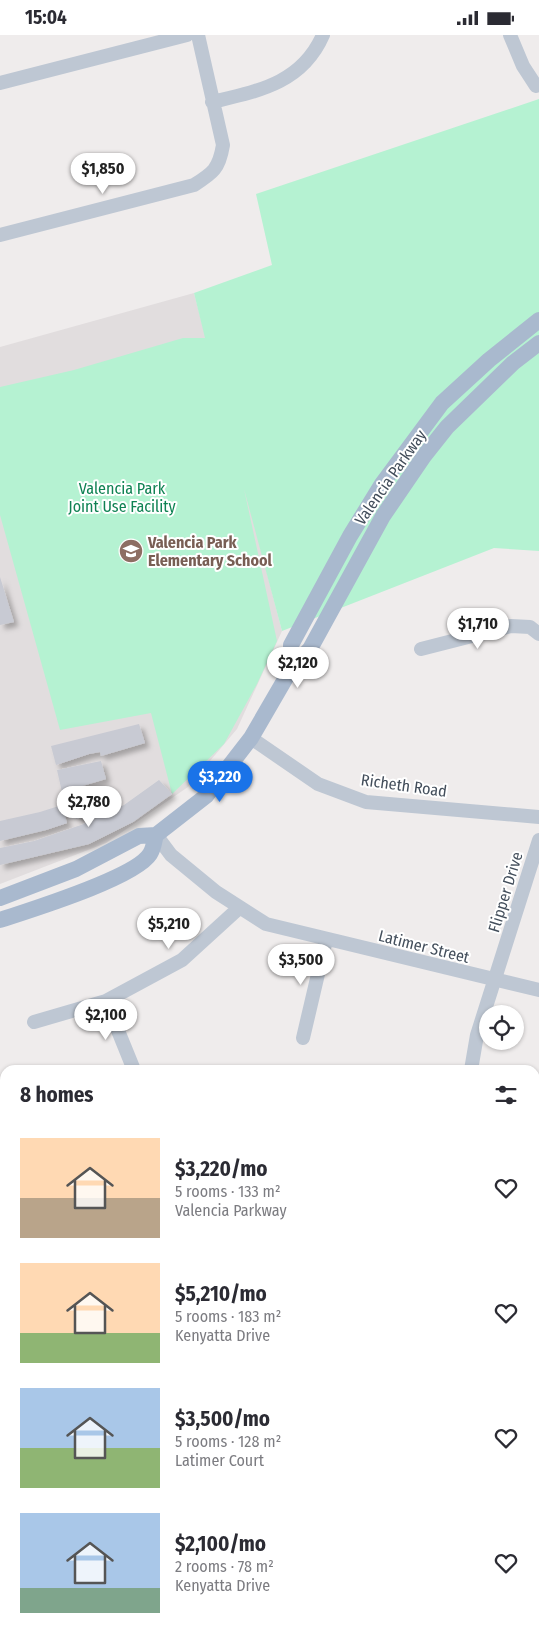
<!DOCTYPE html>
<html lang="en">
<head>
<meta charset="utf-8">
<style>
	:root { --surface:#fff; --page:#f2f2f3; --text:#2b2b33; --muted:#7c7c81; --accent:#1a73e8 }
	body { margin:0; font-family:"Fira Sans Condensed",sans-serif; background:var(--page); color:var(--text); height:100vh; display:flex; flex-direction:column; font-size:19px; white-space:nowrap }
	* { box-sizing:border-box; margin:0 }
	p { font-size:16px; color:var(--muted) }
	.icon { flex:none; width:28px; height:28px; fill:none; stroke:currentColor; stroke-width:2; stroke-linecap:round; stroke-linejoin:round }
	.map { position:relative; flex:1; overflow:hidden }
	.side { position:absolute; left:0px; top:1030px; width:540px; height:571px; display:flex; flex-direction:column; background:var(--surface); border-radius:15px 15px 0 0; box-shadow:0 1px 4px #0004 }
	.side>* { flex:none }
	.tools { position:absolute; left:479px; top:970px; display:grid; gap:10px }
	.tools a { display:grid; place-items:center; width:45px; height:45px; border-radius:50%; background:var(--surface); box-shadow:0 1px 4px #0004; font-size:25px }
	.price { position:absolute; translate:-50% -42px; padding:0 11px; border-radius:18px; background:#fff; color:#222; font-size:16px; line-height:32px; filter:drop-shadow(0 1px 2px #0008) }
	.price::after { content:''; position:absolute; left:50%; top:30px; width:15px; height:11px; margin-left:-8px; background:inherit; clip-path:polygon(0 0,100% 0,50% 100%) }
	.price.on { background:var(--accent); color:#fff }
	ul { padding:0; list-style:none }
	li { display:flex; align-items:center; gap:15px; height:125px; padding:0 20px }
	li span { display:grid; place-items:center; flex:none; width:140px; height:100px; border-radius:0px; color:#555 }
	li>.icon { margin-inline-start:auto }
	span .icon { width:60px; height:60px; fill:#fffc; stroke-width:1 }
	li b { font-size:21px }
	h2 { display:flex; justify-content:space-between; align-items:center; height:60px; padding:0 20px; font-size:21px }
	.status { display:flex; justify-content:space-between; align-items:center; height:35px; padding:0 25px; background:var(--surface); direction:ltr }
	.status svg { height:14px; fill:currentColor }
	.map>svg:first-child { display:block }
	.education { fill:#e1ddde }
	.green { fill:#b5f2d2 }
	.building { fill:#c8cad3; filter:url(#shadow) }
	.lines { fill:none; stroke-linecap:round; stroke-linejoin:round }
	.minor { stroke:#bec7d3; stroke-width:14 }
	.major { stroke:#a9b9ce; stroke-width:16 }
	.labels { text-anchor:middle; stroke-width:4; stroke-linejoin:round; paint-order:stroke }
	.street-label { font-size:16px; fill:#434e5b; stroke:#fff }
	.park-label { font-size:16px; fill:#0f8253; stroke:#fff }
	.education-label { font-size:16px; font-weight:bold; fill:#785e54; stroke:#fff; text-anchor:start }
</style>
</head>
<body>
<div class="status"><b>15:04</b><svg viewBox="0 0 49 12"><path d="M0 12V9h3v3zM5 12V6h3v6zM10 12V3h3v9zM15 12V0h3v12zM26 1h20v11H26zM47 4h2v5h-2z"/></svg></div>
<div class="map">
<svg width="539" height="1601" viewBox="0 0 539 1601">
	<defs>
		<filter id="shadow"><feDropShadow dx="4.5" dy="4.5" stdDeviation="2.5" flood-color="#0004"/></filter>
	</defs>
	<rect width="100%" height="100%" fill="#efecec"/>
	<path class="education" d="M194,258L282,596L237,694L188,752L106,808L0,849V312Z
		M539,1240V1601H95L94,1596H535V1241Z"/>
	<path class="green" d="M539,64V516L494,513L282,596L244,454L277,606L257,649L224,709L172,759L151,678L60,695L0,480V352L74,335L183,303H205L194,258L272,230L256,159Z
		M539,1271V1403L535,1405V1272Z"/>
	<path class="building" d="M0,542L14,587L0,590Z
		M139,689L145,708L101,721L100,717L89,719L56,730L51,711Z
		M101,726L106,744L62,757L57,735Z
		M159,745L172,759L133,787L89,809L0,830V813L34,806L81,790L124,770Z
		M91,757L97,777L76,784L70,764Z
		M62,770L67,788L46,795L0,806V786L40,777Z
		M186,1596H239L241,1601H188Z
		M260,1596H308L309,1601H261Z
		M330,1596H376L378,1601H331Z"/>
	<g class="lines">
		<path class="minor" d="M510,0L523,31L536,51
			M0,48L187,0
			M212,67C259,56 302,48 323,0
			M0,200L194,150C213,138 219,134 223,110L198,0
			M421,614L511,591L530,592L539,599
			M251,703L318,749L366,767L539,782
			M156,800L171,820L216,857L266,889L539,955
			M106,966L134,1035
			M34,987L106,966L182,925L239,873
			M303,1003L326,905
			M471,1035L477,1000L539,805
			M535,1224L539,1223
			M0,1361L5,1360
			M172,1596L173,1601"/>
		<path class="major" d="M291,634V610L350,501L382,449L442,368L489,325L539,285
			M0,863L76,834L139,801L156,800L206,761L251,703L291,634L310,614L383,481L424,421L447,392L513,328L539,308
			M0,885C30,875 135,843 150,819C154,813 154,806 156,800
			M0,1313L5,1333
			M72,1596L73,1601"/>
	</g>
	<defs>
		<g id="school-disc" transform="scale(1.25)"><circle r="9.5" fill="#8d6e63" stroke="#fff"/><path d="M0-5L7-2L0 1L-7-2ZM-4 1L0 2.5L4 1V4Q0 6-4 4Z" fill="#fff"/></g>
	</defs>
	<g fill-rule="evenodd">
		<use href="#school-disc" x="131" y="516"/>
	</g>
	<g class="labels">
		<g class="street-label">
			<text transform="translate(390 442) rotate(-55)" y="6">Valencia Parkway</text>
			<text transform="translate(404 750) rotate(8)" y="6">Richeth Road</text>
			<text transform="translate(505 857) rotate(-73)" y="6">Flipper Drive</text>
			<text transform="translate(424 911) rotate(14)" y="6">Latimer Street</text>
		</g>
		<g class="park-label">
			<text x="122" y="459">Valencia Park<tspan x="122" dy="18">Joint Use Facility</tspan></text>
		</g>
		<g class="education-label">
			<text x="148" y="513">Valencia Park<tspan x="148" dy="18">Elementary School</tspan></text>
		</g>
	</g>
</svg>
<div class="tools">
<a><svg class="icon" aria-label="locate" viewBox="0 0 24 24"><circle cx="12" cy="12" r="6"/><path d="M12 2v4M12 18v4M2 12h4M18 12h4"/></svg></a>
</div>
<b class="price" style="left:103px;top:160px">$1,850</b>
<b class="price" style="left:478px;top:615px">$1,710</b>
<b class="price" style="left:298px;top:654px">$2,120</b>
<b class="price on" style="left:220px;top:768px">$3,220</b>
<b class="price" style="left:89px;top:793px">$2,780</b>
<b class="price" style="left:169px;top:915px">$5,210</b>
<b class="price" style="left:301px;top:951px">$3,500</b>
<b class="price" style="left:106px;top:1006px">$2,100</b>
<section class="side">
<h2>8 homes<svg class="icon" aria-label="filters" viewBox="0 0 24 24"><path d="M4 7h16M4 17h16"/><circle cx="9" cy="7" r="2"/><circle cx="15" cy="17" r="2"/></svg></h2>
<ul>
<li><span style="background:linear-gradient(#ffd9b3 60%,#b9a48a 0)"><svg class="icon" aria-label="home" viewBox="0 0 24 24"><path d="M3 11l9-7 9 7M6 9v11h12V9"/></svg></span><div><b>$3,220/mo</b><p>5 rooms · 133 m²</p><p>Valencia Parkway</p></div><svg class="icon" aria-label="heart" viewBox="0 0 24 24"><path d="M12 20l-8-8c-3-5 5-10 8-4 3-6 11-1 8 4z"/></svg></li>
<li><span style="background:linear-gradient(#ffd9b3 70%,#8fb573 0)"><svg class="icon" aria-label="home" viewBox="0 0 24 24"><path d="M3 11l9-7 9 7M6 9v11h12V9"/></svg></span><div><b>$5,210/mo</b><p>5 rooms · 183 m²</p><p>Kenyatta Drive</p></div><svg class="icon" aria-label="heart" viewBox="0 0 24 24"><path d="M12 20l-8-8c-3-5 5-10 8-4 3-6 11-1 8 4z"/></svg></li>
<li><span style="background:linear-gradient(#a9c7e8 60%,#8fb573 0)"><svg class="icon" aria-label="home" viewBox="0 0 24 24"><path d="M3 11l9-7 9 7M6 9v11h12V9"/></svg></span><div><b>$3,500/mo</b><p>5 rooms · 128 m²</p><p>Latimer Court</p></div><svg class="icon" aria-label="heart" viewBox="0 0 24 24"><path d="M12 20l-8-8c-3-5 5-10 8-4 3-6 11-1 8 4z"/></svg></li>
<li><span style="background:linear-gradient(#a9c7e8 75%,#7fa58c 0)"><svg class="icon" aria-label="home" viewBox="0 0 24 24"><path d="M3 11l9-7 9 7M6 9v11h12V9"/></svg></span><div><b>$2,100/mo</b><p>2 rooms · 78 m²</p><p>Kenyatta Drive</p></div><svg class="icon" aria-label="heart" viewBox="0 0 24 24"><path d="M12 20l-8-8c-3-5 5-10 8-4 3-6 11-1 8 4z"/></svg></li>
</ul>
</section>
</div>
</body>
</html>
